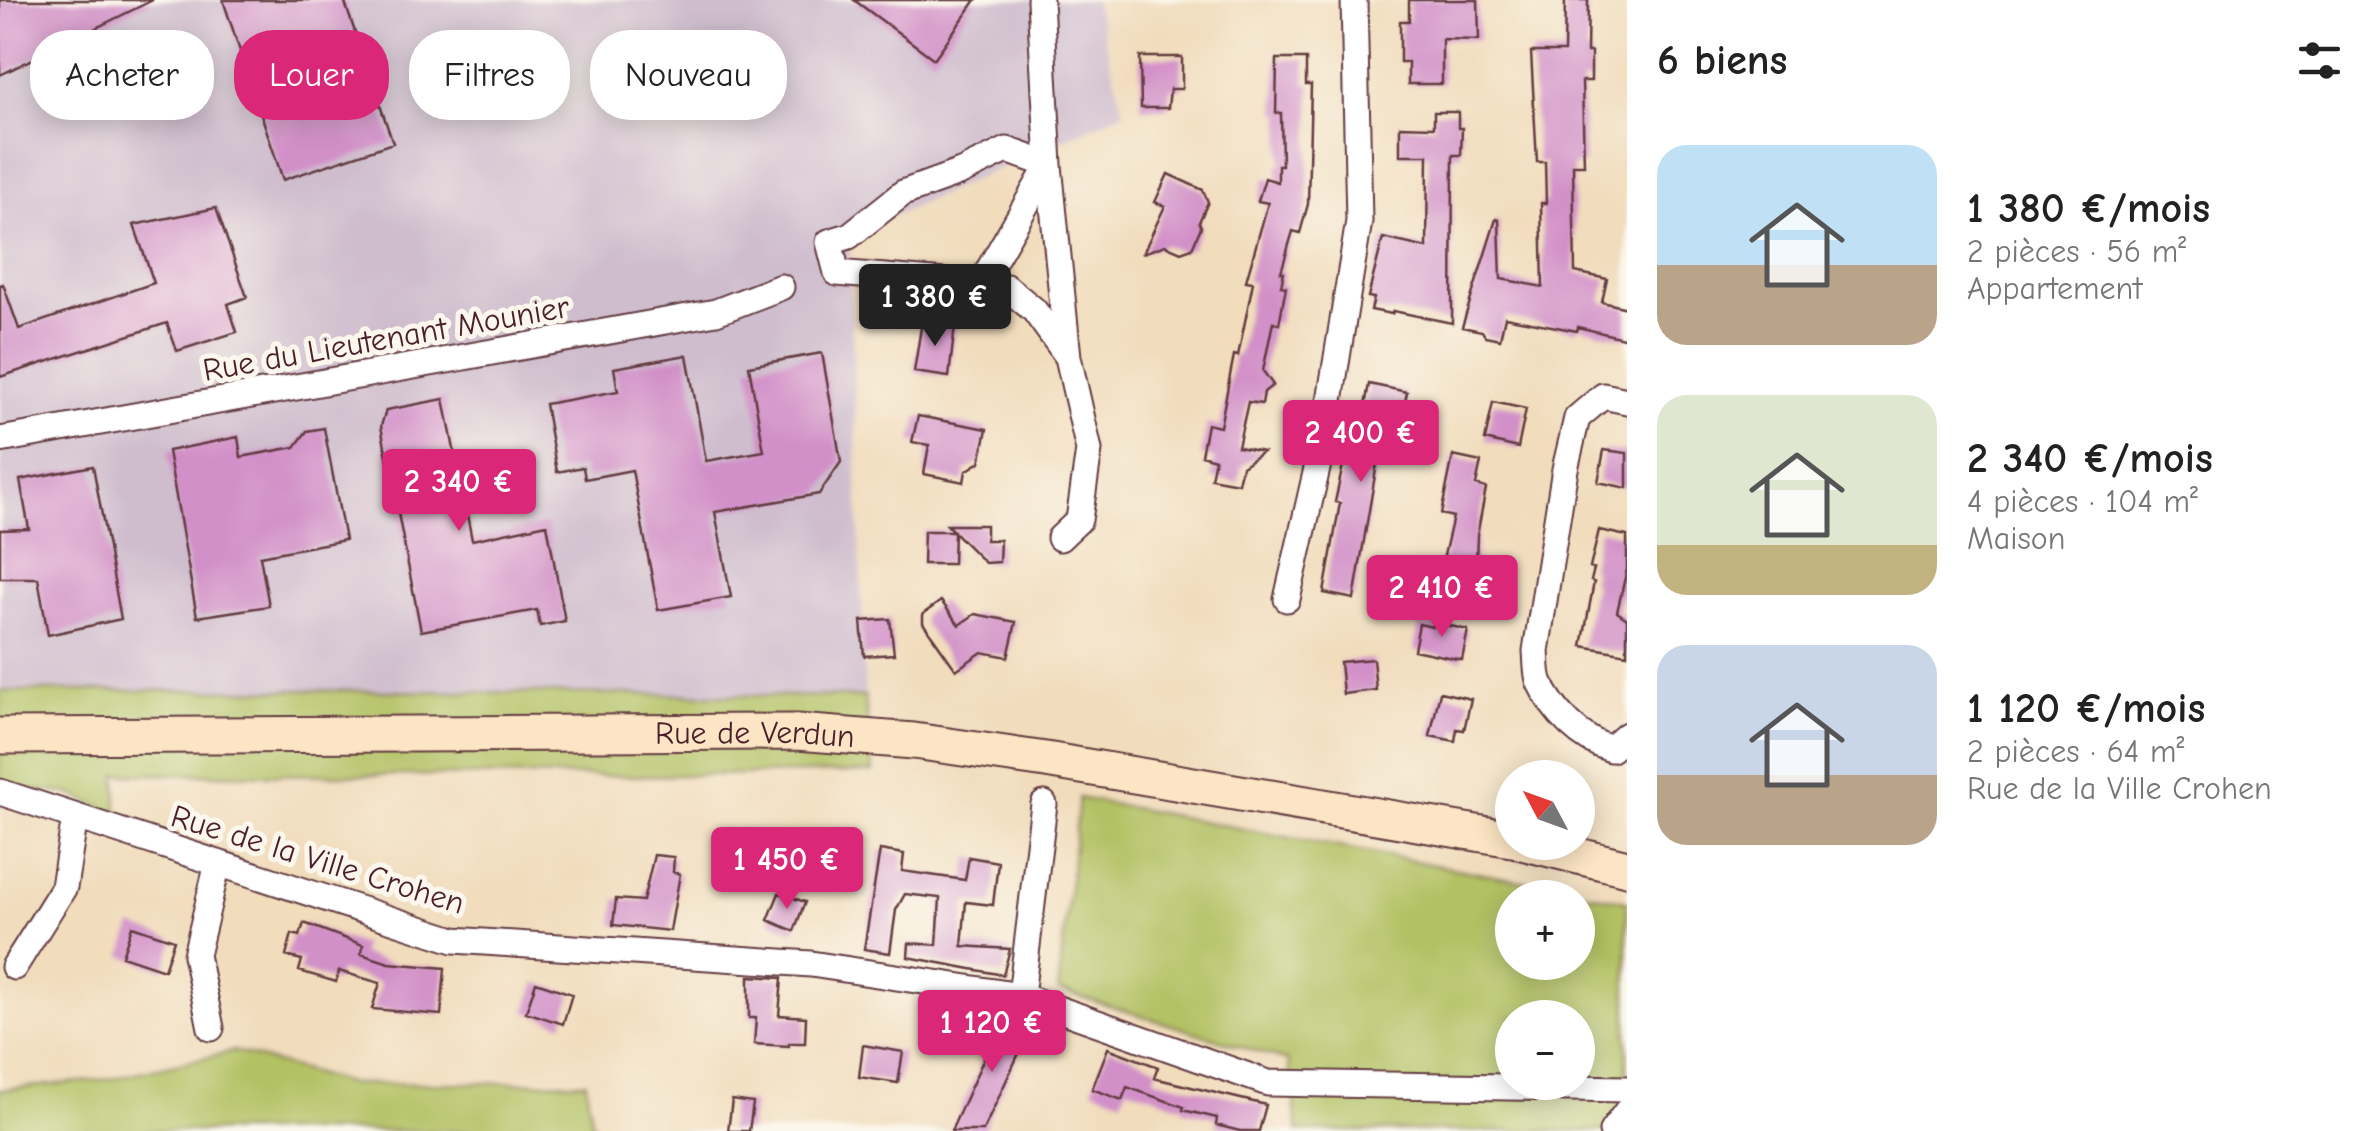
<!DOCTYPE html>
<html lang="fr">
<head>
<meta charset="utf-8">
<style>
	:root { --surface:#fff; --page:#f6f6f6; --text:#222; --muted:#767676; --accent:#db2777 }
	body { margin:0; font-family:"Comic Neue",sans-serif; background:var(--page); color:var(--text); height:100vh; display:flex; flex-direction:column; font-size:38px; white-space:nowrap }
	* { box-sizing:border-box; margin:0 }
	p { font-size:32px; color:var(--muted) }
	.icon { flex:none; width:55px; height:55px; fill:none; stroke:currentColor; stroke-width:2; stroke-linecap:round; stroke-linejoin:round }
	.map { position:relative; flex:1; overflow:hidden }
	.sheet { display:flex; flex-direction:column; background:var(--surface); width:750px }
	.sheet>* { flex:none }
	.guide { position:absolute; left:30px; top:30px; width:950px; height:90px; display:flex; gap:20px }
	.needle { width:65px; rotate:311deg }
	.fabs { position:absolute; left:1495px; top:760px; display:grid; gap:20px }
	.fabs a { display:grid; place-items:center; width:100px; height:100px; border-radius:50%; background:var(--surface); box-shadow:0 5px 25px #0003; font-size:50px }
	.price { position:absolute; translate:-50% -85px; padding:0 22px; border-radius:10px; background:var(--accent); color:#fff; font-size:32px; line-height:65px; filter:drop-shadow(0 2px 5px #0008) }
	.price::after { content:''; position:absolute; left:50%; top:60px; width:30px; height:22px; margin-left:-15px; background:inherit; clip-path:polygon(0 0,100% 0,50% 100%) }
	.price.active { background:#222; color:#fff }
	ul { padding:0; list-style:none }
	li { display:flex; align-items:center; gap:30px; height:250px; padding:0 30px }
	li span { display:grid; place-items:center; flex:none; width:280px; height:200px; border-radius:30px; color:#555 }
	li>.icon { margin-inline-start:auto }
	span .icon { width:120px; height:120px; fill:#fffc; stroke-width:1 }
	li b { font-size:42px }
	h2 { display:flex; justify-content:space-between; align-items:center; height:120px; padding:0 30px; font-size:42px }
	.chip { padding:0 35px; border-radius:40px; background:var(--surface); box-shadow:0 5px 25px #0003; font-size:35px; line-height:90px }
	.chip.active { background:var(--accent); color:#fff }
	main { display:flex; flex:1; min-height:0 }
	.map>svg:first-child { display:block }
	.industrial { fill:#cfbdce }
	.green { fill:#b2c164; stroke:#7e7048; stroke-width:2.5; fill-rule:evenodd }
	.building { fill:#d290c8 }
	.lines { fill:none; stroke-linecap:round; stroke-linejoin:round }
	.minor-casing { stroke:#633b41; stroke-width:29 }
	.secondary-casing { stroke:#633b41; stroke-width:39 }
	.minor { stroke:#fff; stroke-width:25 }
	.secondary { stroke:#fce5c4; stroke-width:35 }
	.labels { text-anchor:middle; stroke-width:10; stroke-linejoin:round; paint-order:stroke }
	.street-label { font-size:32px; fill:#4a1f2b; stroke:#fbf7ec }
</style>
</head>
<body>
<main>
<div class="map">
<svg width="1627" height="1131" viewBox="0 0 1627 1131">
	<rect width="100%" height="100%" fill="#fbf7ec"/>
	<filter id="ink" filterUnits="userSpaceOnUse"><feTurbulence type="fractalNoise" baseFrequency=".01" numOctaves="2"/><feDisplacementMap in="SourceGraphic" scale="20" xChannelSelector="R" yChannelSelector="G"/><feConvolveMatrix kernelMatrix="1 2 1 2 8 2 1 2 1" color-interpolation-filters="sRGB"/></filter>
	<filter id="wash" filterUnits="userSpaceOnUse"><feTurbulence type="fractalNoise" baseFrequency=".0048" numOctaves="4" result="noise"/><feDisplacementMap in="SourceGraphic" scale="40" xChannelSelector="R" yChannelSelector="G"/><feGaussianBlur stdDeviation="2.25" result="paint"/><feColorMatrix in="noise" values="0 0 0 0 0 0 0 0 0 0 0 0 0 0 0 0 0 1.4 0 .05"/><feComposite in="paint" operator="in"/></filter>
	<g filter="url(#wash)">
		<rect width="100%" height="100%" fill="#f1dcbc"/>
		<path class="industrial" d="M0,0H1094L1124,112L849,236L865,697L308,690L0,691Z"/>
		<path class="green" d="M308,690L865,697L873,772L629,776L117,774V814L68,793L0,788V691Z
			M1079,798L1627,901V1131H1298L1288,1061L1058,990ZM1512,898H1578V962H1512ZM1512,1018H1578V1082H1512Z
			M234,1051L351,1084L586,1082L591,1121L598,1131H0V1090L109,1079Z"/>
		<g id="blocks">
			<path class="building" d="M0,0H153L0,75Z
				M223,0H344L393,143L283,180Z
				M854,0H976L934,59Z
				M1409,0H1478L1479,40L1442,39V84H1408V62H1400V21H1409Z
				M1565,0H1588L1587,52H1591V81H1582L1584,165H1573L1575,272L1607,279L1602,302L1627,308V339L1578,327L1577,331L1505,317L1500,339L1485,336L1482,331L1462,327L1496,219L1499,220L1501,279L1543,287L1541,203H1546L1545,162H1537L1531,52H1564Z
				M1140,57H1182V89H1170L1168,108H1141Z
				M1277,59H1306V85H1311L1308,204L1300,233L1293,231L1281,272H1284L1281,286L1286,287L1279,324L1273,322L1263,371L1273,385L1264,392L1262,404L1248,402L1238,447L1263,452L1242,466L1238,483L1211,478L1215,459L1201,455L1207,424L1220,427L1234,355L1238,356L1253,282L1246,281L1268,203L1258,201L1265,178L1278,182V165H1282L1281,113H1276Z
				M1434,112H1458V128H1462L1461,155H1453L1452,323L1393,311L1392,314L1371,310L1374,298L1368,297L1383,238L1427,248L1428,155H1400V126L1434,127Z
				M1168,174L1203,190L1208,202L1199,222L1201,227L1192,248L1181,252L1165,245L1143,253L1165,206L1155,202Z
				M216,208L247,297L228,304L237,332L177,351L167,323L0,377V285L3,284L19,329L154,283L134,225Z
				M922,321L955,325L949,377L914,372Z
				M822,353L841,462L819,494L715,512L731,597L658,610L632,470L585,479L583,467L557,472L545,404L618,391L614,368L687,355L706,461L764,451L749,366Z
				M1369,384L1407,392L1397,443L1381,440L1354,599L1324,593L1340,503L1335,502L1354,415L1363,417Z
				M444,399L472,540L547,524L565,621L540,626L537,610L421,631L381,426L386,410Z
				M1493,402L1526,409L1518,448L1485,440Z
				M918,416L987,429L980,462L966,471L964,482L924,474L929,445L912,442Z
				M324,428L345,540L260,556L269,606L197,617L168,451L238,437L241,457L295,447L307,431Z
				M1604,450L1627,453V488L1598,482Z
				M1453,456L1481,462L1476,485L1486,488L1477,536L1476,562L1497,566L1446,600L1452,566L1442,564L1453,517L1441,514Z
				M93,466L121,619L48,635L38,578H0V530L29,529L20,480Z
				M947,525H986V540H1000L999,562L985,563Z
				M1599,530L1627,536V569L1617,612L1627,619V654L1582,646L1594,582L1591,581L1594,569L1590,568Z
				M924,531H954L953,564H923Z
				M941,601L959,625L975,614L1016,622L1008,657L982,652L956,670L923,623V614Z
				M890,619L894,654L864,656L861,621Z
				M1433,622L1468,630L1462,660L1414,650L1419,624L1432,627Z
				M1373,659L1376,690L1343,694L1340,662Z
				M1440,692L1471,699L1464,730L1457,729L1455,741L1430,736Z
				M880,850L904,854L902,871L965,880L969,857L998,862L993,905L966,902L962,946L1010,949L1003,975L908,957L909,943L937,945L940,898L905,894L896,910L890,953L864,949Z
				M654,855L674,857L673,872L680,874L670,931L613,925L616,899L643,901Z
				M779,893L805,902L794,931L768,920Z
				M304,923L363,945L361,954L389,963L445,968L441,1015L372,1009L380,983L339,971L336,982L299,971L302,960L286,956L292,934L300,936Z
				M132,926L174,940L164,970L122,956Z
				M749,976L782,978L779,1015L806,1017L805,1043H789V1046L754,1044L756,1018H749Z
				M536,982L572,994L563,1024L526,1012Z
				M1003,1016L1032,1025L983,1131H951Z
				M863,1045L903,1052L898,1083L859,1077Z
				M1108,1048L1158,1067L1154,1078L1266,1105L1259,1131H1240L1216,1125L1217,1118L1183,1110L1184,1107L1127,1087L1122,1100L1092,1089Z
				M732,1100L753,1103L749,1131H728Z"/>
		</g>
	</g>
	<g filter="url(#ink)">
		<use href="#blocks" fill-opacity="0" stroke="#633b41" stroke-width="2.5"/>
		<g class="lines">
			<g class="minor-casing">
				<path id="minor" d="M1040,0L1049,165L1068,357L1089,450L1079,520L1060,538
					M980,285L1049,165L1007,150L961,172L903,193L849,236L829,242L837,273L1006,287L1034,310L1068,357
					M1627,401L1603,396L1577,418L1565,469L1536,651C1537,661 1536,674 1540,683C1554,713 1581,740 1611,749L1627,735
					M0,440L716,312L781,287
					M1287,599L1324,438L1359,221L1354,0
					M0,792L454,940L811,964L1021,996L1268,1083L1627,1089
					M14,967L64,887L75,817
					M1021,996L1044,804
					M211,1028L196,955L218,863
					M1612,1131L1627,1111"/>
			</g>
			<g class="secondary-casing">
				<g id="secondary">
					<path id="s1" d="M0,736L797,732L914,741L1046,760L1512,839"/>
					<path d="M1522,842L1627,868"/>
				</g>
			</g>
			<use href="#minor" class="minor"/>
			<use href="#secondary" class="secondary"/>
		</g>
	</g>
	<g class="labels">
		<g class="street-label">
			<text transform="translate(386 338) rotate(-10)" y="11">Rue du Lieutenant Mounier</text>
			<text dy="11" stroke="none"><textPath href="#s1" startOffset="755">Rue de Verdun</textPath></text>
			<text transform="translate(318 859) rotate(17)" y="11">Rue de la Ville Crohen</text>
		</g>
	</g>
</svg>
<div class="fabs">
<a><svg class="needle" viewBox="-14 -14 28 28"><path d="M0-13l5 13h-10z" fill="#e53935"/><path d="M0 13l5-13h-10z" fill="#767676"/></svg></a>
<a>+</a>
<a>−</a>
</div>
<b class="price active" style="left:935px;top:349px">1 380 €</b>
<b class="price" style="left:1361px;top:485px">2 400 €</b>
<b class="price" style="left:459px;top:534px">2 340 €</b>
<b class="price" style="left:1442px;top:640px">2 410 €</b>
<b class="price" style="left:787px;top:912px">1 450 €</b>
<b class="price" style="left:992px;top:1075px">1 120 €</b>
<div class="guide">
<a class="chip">Acheter</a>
<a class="chip active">Louer</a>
<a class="chip">Filtres</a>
<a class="chip">Nouveau</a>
</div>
</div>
<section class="sheet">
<h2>6 biens<svg class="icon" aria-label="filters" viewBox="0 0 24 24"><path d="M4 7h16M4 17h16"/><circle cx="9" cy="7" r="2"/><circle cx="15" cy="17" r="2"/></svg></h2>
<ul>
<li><span style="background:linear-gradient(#bfe0f5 60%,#b9a48a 0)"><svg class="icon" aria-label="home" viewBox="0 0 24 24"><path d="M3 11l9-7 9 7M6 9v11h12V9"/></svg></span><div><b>1 380 €/mois</b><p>2 pièces · 56 m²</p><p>Appartement</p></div></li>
<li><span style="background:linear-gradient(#dfe7d0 75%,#c2b280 0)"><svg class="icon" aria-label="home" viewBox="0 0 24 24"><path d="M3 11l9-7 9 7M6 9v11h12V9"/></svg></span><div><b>2 340 €/mois</b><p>4 pièces · 104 m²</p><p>Maison</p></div></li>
<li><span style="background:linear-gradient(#c9d6e8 65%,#b9a48a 0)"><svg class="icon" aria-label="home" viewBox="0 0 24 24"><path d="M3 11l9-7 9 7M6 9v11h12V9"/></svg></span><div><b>1 120 €/mois</b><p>2 pièces · 64 m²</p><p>Rue de la Ville Crohen</p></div></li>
</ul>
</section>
</main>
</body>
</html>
